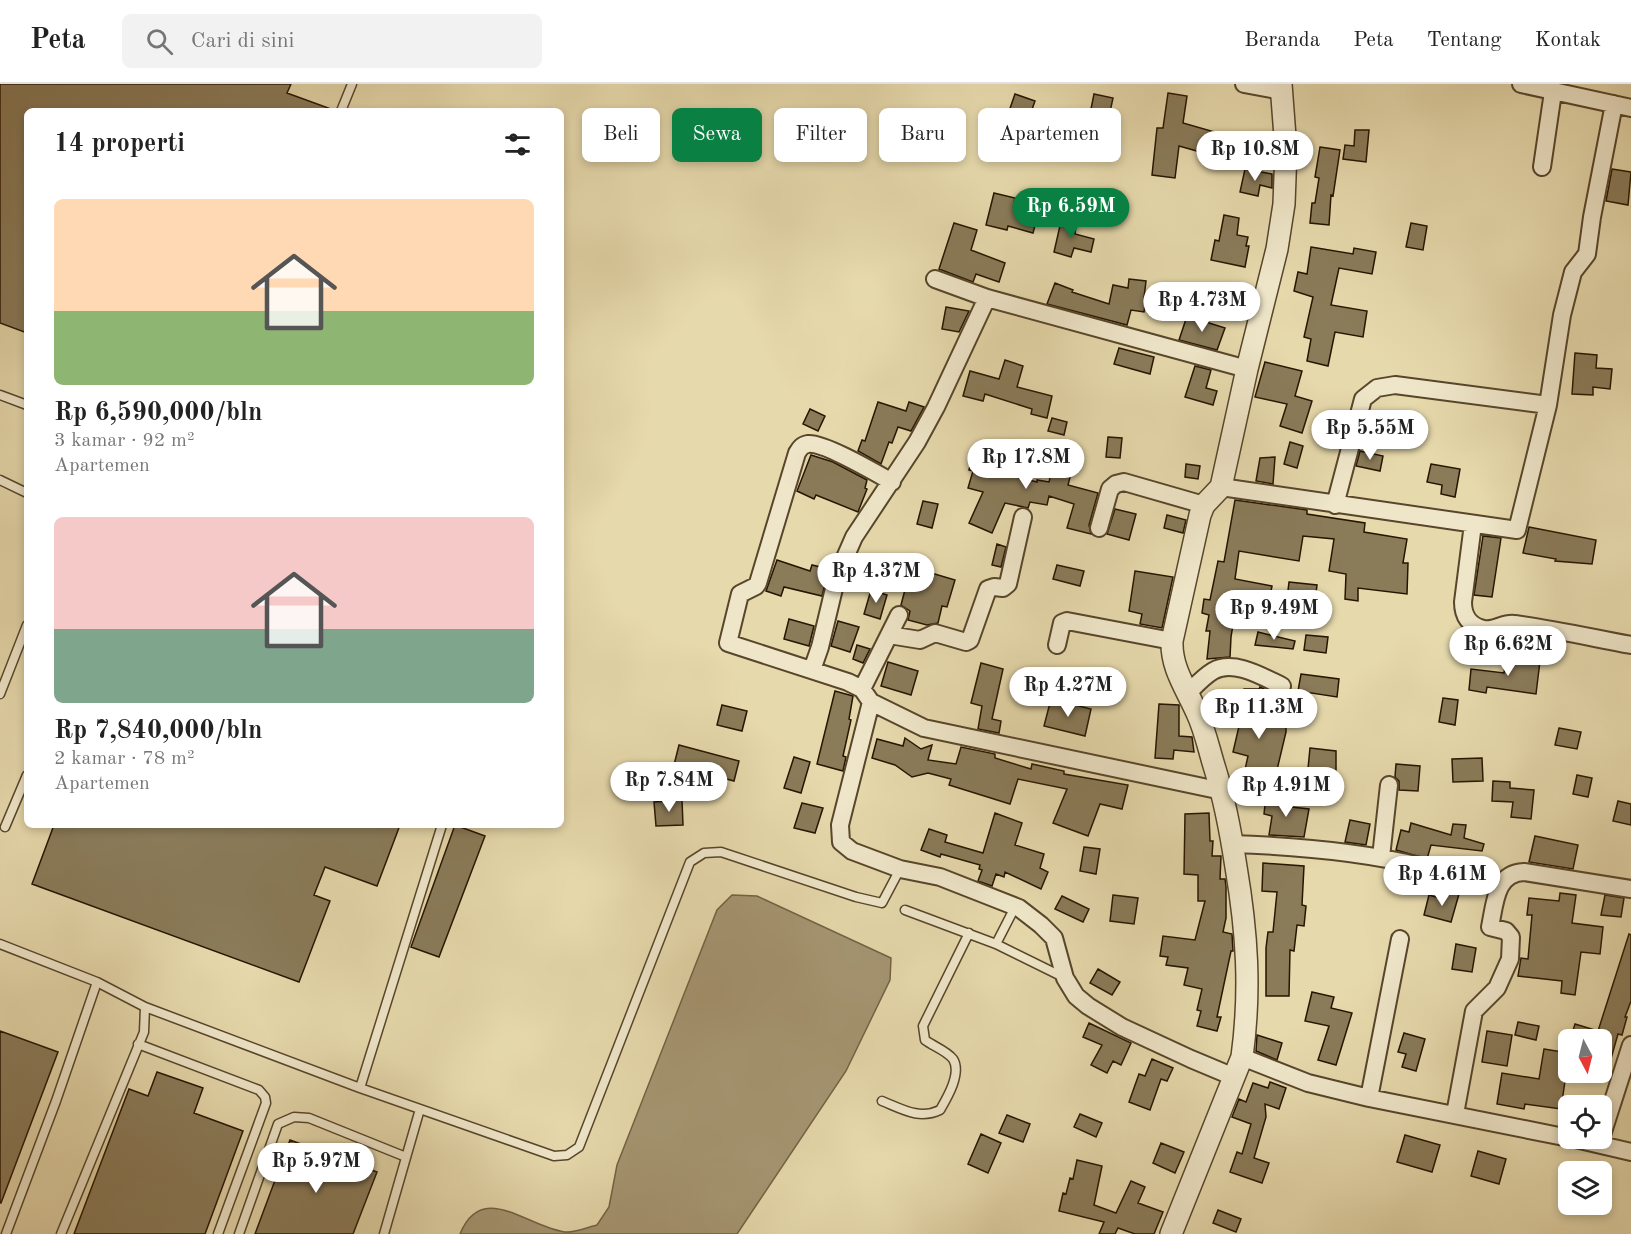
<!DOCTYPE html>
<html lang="id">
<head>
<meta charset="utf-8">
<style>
	:root { --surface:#fff; --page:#f2f2f2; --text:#222; --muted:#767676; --line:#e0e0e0; --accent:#0b8043 }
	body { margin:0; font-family:"Old Standard TT",serif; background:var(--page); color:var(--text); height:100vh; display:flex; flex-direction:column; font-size:22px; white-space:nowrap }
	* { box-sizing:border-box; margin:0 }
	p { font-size:20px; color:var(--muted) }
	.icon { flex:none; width:33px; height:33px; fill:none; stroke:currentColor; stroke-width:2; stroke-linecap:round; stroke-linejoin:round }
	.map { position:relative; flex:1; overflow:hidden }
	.details { position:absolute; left:24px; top:24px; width:540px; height:720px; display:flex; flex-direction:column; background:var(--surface); border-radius:9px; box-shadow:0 3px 9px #0003 }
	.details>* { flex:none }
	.banner { position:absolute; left:582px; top:24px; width:570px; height:54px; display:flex; gap:12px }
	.needle { width:39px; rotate:173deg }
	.controls { position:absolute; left:1558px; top:945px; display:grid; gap:12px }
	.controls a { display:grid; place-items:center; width:54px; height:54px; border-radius:9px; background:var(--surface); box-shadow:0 3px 9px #0003; font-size:30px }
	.price { position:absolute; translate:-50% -51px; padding:0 14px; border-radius:21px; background:#fff; color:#222; font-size:20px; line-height:39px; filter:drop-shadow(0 2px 3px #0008) }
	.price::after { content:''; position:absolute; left:50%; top:36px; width:18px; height:14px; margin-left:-9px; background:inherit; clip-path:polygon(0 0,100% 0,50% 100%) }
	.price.active { background:var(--accent); color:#fff }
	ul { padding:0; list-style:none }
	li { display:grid; align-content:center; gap:12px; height:318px; padding:0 30px }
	li span { display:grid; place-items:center; height:186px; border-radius:9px; color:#555 }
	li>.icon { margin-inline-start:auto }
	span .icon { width:108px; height:108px; fill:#fffc; stroke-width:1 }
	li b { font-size:26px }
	h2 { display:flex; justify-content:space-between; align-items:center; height:72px; padding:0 30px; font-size:26px }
	.pill { padding:0 21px; border-radius:9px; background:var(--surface); box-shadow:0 3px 9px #0003; font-size:21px; line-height:54px }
	.pill.active { background:var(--accent); color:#fff }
	header { display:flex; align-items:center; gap:36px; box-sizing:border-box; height:84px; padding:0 30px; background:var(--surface); border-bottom:2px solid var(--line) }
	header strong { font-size:28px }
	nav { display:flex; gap:33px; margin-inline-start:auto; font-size:21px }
	.search { width:420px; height:54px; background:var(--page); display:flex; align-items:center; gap:15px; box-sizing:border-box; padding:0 21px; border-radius:9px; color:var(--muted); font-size:22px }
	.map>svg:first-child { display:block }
	.water { fill:#a59672; stroke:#736244; stroke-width:1.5 }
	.building { fill:#8a7b59; stroke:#271500; stroke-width:1.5 }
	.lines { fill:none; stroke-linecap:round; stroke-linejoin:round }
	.service-casing { stroke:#57462b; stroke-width:11 }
	.minor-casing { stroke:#57462b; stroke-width:20 }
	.tertiary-casing { stroke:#57462b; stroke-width:24 }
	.service { stroke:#efe6c9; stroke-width:8 }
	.minor { stroke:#efe6c9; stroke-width:16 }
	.tertiary { stroke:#efe6c9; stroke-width:21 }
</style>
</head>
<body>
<header>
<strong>Peta</strong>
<div class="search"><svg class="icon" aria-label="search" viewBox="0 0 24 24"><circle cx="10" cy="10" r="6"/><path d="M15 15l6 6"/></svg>Cari di sini</div>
<nav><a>Beranda</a><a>Peta</a><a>Tentang</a><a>Kontak</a></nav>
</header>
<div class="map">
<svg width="1631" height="1150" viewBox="0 0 1631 1150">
	<rect width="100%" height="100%" fill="#e6d9ac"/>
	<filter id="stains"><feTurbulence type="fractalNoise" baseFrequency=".00333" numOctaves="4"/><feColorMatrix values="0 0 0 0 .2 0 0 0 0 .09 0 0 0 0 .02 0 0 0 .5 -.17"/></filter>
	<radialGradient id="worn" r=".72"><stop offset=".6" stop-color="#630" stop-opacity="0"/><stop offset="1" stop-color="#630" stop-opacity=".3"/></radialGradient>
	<path class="water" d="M732,811L757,812L891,874L890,896L846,987L737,1150H460C482,1096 527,1143 565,1148C574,1149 588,1143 597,1141L609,1123L617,1081L717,826Z"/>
	<path class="building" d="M0,0H291L287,9L331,25V27H27V249L0,239Z
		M1168,9L1187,12L1183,39L1218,49L1211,71L1179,62L1175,94L1152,91L1157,44H1163Z
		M1015,10L1035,17L1030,31L1073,43L1066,68L1056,65L1054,71L1031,64L1030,67L999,56Z
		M1094,10L1113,14L1110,28L1091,25Z
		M1355,46H1369L1366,78L1343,75L1345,61L1354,62Z
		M1320,63L1340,66L1333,112L1331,111L1329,141L1310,139L1312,119H1315L1319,94L1315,93Z
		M1245,85L1272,90V104L1260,101L1258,112L1240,108Z
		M1612,85L1631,88L1628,121L1606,117Z
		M994,109L1015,114L1014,118L1039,126L1033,149L1008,142L1007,146L986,141Z
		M1224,131L1239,134L1237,151L1248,153L1246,162H1249L1245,183L1211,176L1215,156L1219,157Z
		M1062,133L1077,136L1075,150L1094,155L1091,168L1074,164L1071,173L1054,168Z
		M954,139L977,146L971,166L1005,179L999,198L976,190L973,198L939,185Z
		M1411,139L1427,142L1423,166L1406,163Z
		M1311,163L1353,170L1354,164L1376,168L1372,190L1339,184L1331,221L1367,227L1363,253L1335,248L1328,282L1307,277L1311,255L1304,253L1313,213L1294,207L1298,188L1307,190Z
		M1129,195L1146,197L1144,214H1146L1144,228L1131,226L1127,241L1047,220L1055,199L1073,206L1072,208L1109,220L1113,201L1128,204Z
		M946,223L969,227L959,248L942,245Z
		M1187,232L1225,244L1217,266L1179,256Z
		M1119,264L1154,273L1150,290L1114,280Z
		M1575,269L1597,271L1596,284L1612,285L1610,305L1593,303V311L1572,310Z
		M1005,276L1023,282L1017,303L1052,312L1047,334L1031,330L1032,325L985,310L983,317L963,312L970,287L999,295Z
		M1265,278L1302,287L1295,312L1312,317L1302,349L1280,342L1287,320L1255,313Z
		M1195,282L1211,286L1206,304L1217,307L1213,321L1185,313Z
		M878,318L906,327L909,318L924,323L911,347L898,343L892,359L889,358L881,380L858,367L862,356L865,357Z
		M810,325L825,332L818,347L803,340Z
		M1052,334L1067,338L1064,351L1048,347Z
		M1108,353L1122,354L1120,374L1106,373Z
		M1290,358L1303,362L1297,384L1284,380Z
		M976,360L998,366L993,387L1037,398V396L1049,398L1057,365L1076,370L1068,401L1098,409L1089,441L1091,450L1067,444L1074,420L1049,412L1047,421L1030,418L1028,424L1005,419L992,449L969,439L983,408L968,404L973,387L969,386Z
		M1360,367L1383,372L1380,387L1356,382Z
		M811,371L833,378L867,396L865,404L867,405L858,428L816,411L814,415L797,407Z
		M1275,373L1273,400L1256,397L1260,374Z
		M1186,380L1200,382L1198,395L1185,393Z
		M1431,380L1460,385L1455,413L1441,410L1442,401L1427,398Z
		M1235,416L1307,426V430L1365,439L1364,448L1407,455L1403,479H1408L1407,510L1358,504V517L1345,515L1346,490L1329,487L1334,455L1303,452L1299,477L1239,467L1235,495L1272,502L1268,523L1237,517L1231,553L1230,573L1207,575L1210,547H1206L1209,531L1202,529L1204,515L1210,516L1218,477L1224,478Z
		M923,417L938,420L932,444L917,440Z
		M1115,425L1136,430L1129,456L1107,450Z
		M1167,431L1186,436L1183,449L1164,444Z
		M1529,443L1596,456L1592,480L1555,477L1556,475L1523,469Z
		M1483,452L1501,454L1492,513L1474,511Z
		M997,460L1006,463L1001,483L992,481Z
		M777,476L810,487L812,481L829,485L822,512L784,503L781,512L766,507Z
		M1057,481L1084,487L1080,502L1053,495Z
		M911,483L955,496L947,523L942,522L938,539L927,541L908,536L910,527L901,521Z
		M1135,487L1173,493L1162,544L1140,540L1142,530L1129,527Z
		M1289,498L1317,501L1315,518L1287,515Z
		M871,506L887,511L880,535L864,530Z
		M789,535L814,542L809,562L784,555Z
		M838,537L859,543L850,568L831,562Z
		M1258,548L1295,557L1293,565L1255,561Z
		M1306,551L1328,553L1326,569L1304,566Z
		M857,561L870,565L863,579L853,575Z
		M1506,573L1540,577L1536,610L1487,603L1486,609L1469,606L1471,585L1504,589Z
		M888,578L918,587L911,611L881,602Z
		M981,579L1003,585L992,635L1001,637L999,649L978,645L982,622L971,619Z
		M1301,590L1339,595L1337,613L1298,607Z
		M1260,603L1272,609L1271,634L1286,635V648L1271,711L1241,704L1248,672L1233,668L1240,638H1236L1244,605H1259Z
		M835,607L853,612L849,635L851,636L843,672L846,673L843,687L817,680Z
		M1443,614L1458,616L1455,641L1439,638Z
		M1051,615L1091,625L1085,652L1044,642Z
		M1159,620L1179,621V652L1192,653L1194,668L1174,666L1173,675L1155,674Z
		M722,621L747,627L742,647L717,641Z
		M1559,644L1581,648L1577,665L1555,661Z
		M905,654L921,665L932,661L928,676L956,680L961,663L995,670V674L1031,685L1032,680L1064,687V690L1128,701L1122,725L1100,720L1088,752L1053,739L1067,705L1018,695L1010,720L949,701L951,695L928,689L912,693L895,681L872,674L877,655L903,662Z
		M679,661L739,677L734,697L674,681Z
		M1310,664L1336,667V697L1307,695Z
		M794,673L810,678L801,709L784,704Z
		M1482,674L1483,697L1453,698L1452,675Z
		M1396,680L1420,682L1418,707L1399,706V697L1395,693Z
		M1577,691L1592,694L1588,713L1573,710Z
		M1493,697L1510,698V704L1534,706L1531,735L1511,733L1513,718L1492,717Z
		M1266,712L1293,716L1292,723L1309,725L1304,753L1269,751L1272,732L1264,730Z
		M682,716L683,741L656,742L654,718Z
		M1618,717L1631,720V741L1613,737Z
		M802,719L823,724L815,749L794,744Z
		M995,729L1022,739L1015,761L1044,770L1040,784L1048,788L1041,805L1005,788L1004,793L996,790L992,802L978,797L982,786L979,785L980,781L941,770L940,773L921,766L929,745L947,751L945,758L983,769Z
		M1209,729L1210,757H1213L1212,772H1221L1220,795H1225L1226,803V834L1223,848L1232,850L1233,867H1231L1217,933H1221L1217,947L1197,942L1201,927L1197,926L1202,905L1184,901L1188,884L1166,881L1168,873L1160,872L1163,852L1195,856L1205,817H1198V791L1184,790L1185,730Z
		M1350,736L1370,740L1366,761L1345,758Z
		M1411,739L1451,751L1453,740L1466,741L1464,754L1484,760L1482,767L1431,761L1427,775L1396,766L1401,746L1409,748Z
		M54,741H400L377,802L325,783L314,811L330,817L299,898L32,800Z
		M455,741L485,752L439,873L411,863Z
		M1535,752L1578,761L1573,785L1529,778Z
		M1084,763L1100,765L1096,790L1080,787Z
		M1263,779L1304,782L1302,821L1306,822L1304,842L1297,841L1294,867L1290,866L1289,912H1266V864L1268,848H1273L1277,808L1262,807Z
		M1399,788L1422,792L1419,799L1398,793Z
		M1445,807L1459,810L1451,838L1424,831L1429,811L1443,815Z
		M1560,809L1576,811L1572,839L1603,843L1600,870L1581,868L1575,911L1561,909L1562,897L1518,892L1521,874L1528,875L1532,831H1527L1529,814L1559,817Z
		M1113,811L1138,814L1134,840L1110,837Z
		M1605,811L1624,814L1621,833L1601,831Z
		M1062,812L1089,825L1083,838L1055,825Z
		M1629,850L1631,851V917L1625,933H1627L1622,951L1618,950L1606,992H1602V956H1570L1575,940L1598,947Z
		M1456,860L1476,864L1472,888L1452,885Z
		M1098,885L1120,898L1112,911L1090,899Z
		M1312,908L1334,913L1331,924L1352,929L1336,981L1318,976L1329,942L1305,937Z
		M1518,938L1539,942L1536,956L1515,951Z
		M1089,939L1131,959L1121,981L1113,977L1107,989L1091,981L1102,961L1083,953Z
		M0,947L58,968L1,1119H0Z
		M1487,947L1512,951L1507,982L1482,978Z
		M1404,949L1425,955L1416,987L1402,983L1406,970L1398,968Z
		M1257,951L1282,959L1277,976L1256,967Z
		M1544,965L1569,969L1561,1025L1525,1020L1524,1025L1497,1020L1502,989L1539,995Z
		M1152,975L1173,984L1167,997L1161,995L1150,1026L1129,1018L1139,990L1145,992Z
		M157,988L203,1004L194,1029L243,1047L205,1150H74L129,1005L148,1012Z
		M1270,998L1286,1004L1279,1025L1265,1020L1266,1033L1254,1074L1269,1079L1262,1099L1230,1088L1237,1068L1242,1070L1251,1040L1232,1033L1239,1015L1246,1018L1253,999L1268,1004Z
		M1080,1030L1102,1039L1096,1053L1074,1043Z
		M1007,1031L1030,1040L1023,1058L999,1049Z
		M981,1050L1001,1059L988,1089L968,1080Z
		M1405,1051L1440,1061L1432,1088L1397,1078Z
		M290,1056L377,1088L353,1150H255Z
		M1161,1059L1184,1068L1175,1089L1153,1079Z
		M1478,1067L1506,1075L1499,1100L1471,1092Z
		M1077,1076L1102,1082L1094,1121L1116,1129L1131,1097L1145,1103L1138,1119L1163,1128L1154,1150H1135L1118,1144L1115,1150H1099L1104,1138L1059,1127L1063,1109L1066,1110L1070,1094L1073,1095Z
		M1218,1126L1241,1135L1236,1148L1213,1139Z"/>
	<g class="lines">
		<g class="service-casing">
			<path id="service" d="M341,27L352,0
				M0,311L27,321
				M0,396L27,409
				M0,610L27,541
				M5,743L27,691
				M905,826L996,860L1065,894
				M0,860L97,898L145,923L360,1004L554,1072L567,1071L579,1063L690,778L704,769L721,768L856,813L882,819L900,785
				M996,860L1015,823
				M138,960L259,1006L265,1013L266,1019L218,1150
				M360,1004L442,741
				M882,1017C902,1025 919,1036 940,1026C947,1014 962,989 953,975C947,967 933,962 925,956L923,942L969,849
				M6,1150L56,1017L97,898
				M61,1150L144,948L145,923
				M239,1150L278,1040L294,1033L309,1034L406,1073
				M384,1150L420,1025"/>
		</g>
		<g class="minor-casing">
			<path id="minor" d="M1244,0L1282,7
				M1521,0L1631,24
				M1542,83L1553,8
				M935,195L987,214
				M892,398C876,389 823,358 808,360C802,361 800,364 797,369L758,499L756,502L740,510L728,559L848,598L862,605L871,618L924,644L1222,707
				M1221,403L1517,446L1548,321L1562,231L1573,188L1587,170L1592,133L1614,20
				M1335,421L1363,315L1377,304L1395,301L1548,321
				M1473,440L1463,518C1463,532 1469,542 1484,545C1495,547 1504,538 1515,540C1554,545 1593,554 1631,561
				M1099,444L1110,405L1116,400L1124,398L1204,421
				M889,551L920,556L935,549L966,558L970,556L988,505L994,503L1003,504L1008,500L1023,433
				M1057,561L1062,539L1067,537L1172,557
				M812,586L820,563L837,492L854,453L917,358L936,323L987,214L1247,285
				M862,605L899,531
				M1187,610C1195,602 1203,593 1213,587C1234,575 1263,593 1282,602
				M871,618L840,741L841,758L852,767L900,785L940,793L1019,824L1041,841L1054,854L1065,894L1076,912L1088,922L1122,943L1191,975L1234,993
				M1232,760C1296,762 1358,767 1420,782
				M1381,773L1389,701
				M1242,973L1308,999L1369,1014L1569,1054
				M1369,1014L1400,855
				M1455,1030L1474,927L1497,904L1510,875L1511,853L1506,847L1490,843C1495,820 1495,789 1524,788L1631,805
				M1602,1051L1631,961
				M1571,1054L1631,1068"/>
		</g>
		<g class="tertiary-casing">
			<path id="tertiary" d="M1171,1150L1242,973C1251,906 1247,848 1236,783C1231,750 1225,717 1215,685C1209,666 1205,646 1197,629C1186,604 1171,584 1172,557L1200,431L1204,421L1221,403L1247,285L1277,165L1284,120L1286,66L1281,0"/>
		</g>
		<use href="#service" class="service"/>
		<use href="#minor" class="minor"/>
		<use href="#tertiary" class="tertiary"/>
	</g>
	<rect width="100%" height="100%" filter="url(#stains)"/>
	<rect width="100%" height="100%" fill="url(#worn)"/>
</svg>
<div class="controls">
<a><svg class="needle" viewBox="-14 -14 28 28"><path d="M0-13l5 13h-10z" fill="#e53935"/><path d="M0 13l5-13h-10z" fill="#767676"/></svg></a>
<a><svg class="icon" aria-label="locate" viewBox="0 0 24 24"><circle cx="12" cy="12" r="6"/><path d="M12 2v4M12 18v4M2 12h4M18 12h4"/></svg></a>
<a><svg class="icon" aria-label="layers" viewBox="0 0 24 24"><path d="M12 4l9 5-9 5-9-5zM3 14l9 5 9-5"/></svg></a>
</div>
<b class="price" style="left:1255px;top:98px">Rp 10.8M</b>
<b class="price active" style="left:1071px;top:155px">Rp 6.59M</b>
<b class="price" style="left:1202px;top:249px">Rp 4.73M</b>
<b class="price" style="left:1370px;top:377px">Rp 5.55M</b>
<b class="price" style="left:1026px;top:406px">Rp 17.8M</b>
<b class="price" style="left:876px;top:520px">Rp 4.37M</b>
<b class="price" style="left:1274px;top:557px">Rp 9.49M</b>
<b class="price" style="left:1508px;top:593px">Rp 6.62M</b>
<b class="price" style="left:1068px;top:634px">Rp 4.27M</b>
<b class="price" style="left:1259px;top:656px">Rp 11.3M</b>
<b class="price" style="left:669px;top:729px">Rp 7.84M</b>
<b class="price" style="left:1286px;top:734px">Rp 4.91M</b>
<b class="price" style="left:1442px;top:823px">Rp 4.61M</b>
<b class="price" style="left:316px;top:1110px">Rp 5.97M</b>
<div class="banner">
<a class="pill">Beli</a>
<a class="pill active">Sewa</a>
<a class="pill">Filter</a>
<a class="pill">Baru</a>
<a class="pill">Apartemen</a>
</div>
<section class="details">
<h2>14 properti<svg class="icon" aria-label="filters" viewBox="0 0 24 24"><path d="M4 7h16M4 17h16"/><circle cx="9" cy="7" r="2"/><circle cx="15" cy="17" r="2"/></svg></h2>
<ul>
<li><span style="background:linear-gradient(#ffd9b3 60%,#8fb573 0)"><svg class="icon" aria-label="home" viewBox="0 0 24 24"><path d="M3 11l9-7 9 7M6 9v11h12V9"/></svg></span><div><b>Rp 6,590,000/bln</b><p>3 kamar · 92 m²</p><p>Apartemen</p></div></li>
<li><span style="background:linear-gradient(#f6c9c9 60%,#7fa58c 0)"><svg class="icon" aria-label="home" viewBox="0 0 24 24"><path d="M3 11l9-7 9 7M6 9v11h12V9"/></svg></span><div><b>Rp 7,840,000/bln</b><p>2 kamar · 78 m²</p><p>Apartemen</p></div></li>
</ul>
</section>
</div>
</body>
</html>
